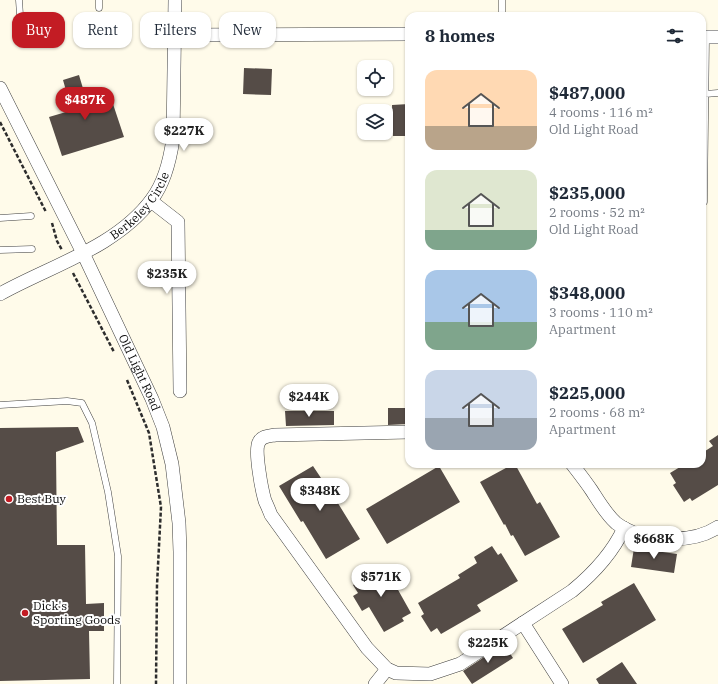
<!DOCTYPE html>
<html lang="en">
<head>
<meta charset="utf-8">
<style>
	:root { --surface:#fff; --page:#f2f2f3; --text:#1f2937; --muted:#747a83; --accent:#c31c24 }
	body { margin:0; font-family:"IBM Plex Serif",serif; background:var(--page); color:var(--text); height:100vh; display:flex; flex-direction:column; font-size:15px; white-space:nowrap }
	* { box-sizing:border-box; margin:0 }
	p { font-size:13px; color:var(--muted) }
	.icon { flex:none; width:22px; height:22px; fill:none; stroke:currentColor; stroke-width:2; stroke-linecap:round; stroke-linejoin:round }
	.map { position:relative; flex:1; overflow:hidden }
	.panel { position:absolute; left:405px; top:12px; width:301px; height:456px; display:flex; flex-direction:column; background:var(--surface); border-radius:12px; box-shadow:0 1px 3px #0004 }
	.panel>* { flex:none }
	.top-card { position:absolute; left:12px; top:12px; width:333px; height:36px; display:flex; gap:8px }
	.fabs { position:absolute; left:357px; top:60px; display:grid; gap:8px }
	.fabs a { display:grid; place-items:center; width:36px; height:36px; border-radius:8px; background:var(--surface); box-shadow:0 1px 3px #0004; font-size:20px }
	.price { position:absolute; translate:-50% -34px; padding:0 9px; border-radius:14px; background:#fff; color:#222; font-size:13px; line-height:26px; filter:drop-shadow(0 1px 2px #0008) }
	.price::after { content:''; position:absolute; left:50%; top:24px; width:12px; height:9px; margin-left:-6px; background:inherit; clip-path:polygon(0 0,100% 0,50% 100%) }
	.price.selected { background:var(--accent); color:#fff }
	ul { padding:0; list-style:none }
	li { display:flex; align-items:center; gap:12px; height:100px; padding:0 20px }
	li span { display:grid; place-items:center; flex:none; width:112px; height:80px; border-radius:12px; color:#555 }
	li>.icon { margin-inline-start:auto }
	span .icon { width:48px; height:48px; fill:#fffc; stroke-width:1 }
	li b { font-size:17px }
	h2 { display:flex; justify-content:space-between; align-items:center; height:48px; padding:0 20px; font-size:17px }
	.chip { padding:0 14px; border-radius:12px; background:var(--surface); box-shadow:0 1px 3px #0004; font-size:14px; line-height:36px }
	.chip.selected { background:var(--accent); color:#fff }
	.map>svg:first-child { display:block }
	.building { fill:#554c47 }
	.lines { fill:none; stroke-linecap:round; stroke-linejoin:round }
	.service-casing { stroke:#3e3e3e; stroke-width:7 }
	.minor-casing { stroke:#3e3e3e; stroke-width:14 }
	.path { stroke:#2d2d2d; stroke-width:2.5; stroke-dasharray:4 2; stroke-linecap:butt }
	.service { stroke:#fff; stroke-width:6 }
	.minor { stroke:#fff; stroke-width:13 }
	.poi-dot { fill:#c31c24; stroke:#fff; stroke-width:1.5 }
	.labels { text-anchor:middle; stroke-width:4; stroke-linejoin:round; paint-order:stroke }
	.street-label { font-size:12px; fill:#0b0b0b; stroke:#fff }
	.poi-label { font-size:12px; fill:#0b0b0b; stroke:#fff; text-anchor:start }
</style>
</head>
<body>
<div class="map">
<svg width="718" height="684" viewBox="0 0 718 684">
	<rect width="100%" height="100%" fill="#fffbea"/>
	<path class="building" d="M244,68L272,69L271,95L243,94Z
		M79,75L87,102L110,95L124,137L62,156L49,117L66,112L63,103L69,101L63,80Z
		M409,104V136H393L392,105Z
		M388,408H409V424L388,425Z
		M285,411H334V425L286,426Z
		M78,427L84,442L56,452L57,545H85L86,604L104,603V631H89L90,679L0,681V428Z
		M718,435V485L692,501L690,498L684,502L673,485L676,483L670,473L685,464H702V453L713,446L709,441Z
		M513,464H515L537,504L540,502L560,537L525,556L513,535L511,536L505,524L504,525L480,482Z
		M313,466L327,487H328L360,539L326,559L303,521L301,522L279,486Z
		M439,466L460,502L387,544L366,509Z
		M492,546L498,555L501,553L518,581L477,605L481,611L441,634L437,628L431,632L421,616L424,614L418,603L460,578L458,575L477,563L474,557Z
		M634,548L677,554L674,573L631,567Z
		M376,564L383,575L388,572L411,613L402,618L404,621L384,632L369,607L362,611L353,596L358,593L353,585L361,580L358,575Z
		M634,583L656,620L583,663L562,629L603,605L601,602Z
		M504,644L513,658L472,684L463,671Z
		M622,662L637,684H599L596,679Z"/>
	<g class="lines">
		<g class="service-casing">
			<path id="service" d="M19,0L20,15
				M99,0V8
				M502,16V0
				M409,34V61
				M705,94L718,93
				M704,202L706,37
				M0,218L31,216
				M0,250L32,249
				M0,405L67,401L82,403L92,423L108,492L118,556L117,684"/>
		</g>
		<g class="minor-casing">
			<g id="minor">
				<path d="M175,35L409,34"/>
				<path d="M702,37H718"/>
				<path id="s1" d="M0,88L83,253L152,399L163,427L172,464L179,523L180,552V684"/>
				<path d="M151,201L178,222L180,391"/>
				<path id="s2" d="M0,294C50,266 117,247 152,199C165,182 170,160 173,139L175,0"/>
				<path d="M409,432L275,435C269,436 262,436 259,442C254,450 262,491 265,501C267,505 269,510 271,515L367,648L387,669L396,673L430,674L460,664L572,591C594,573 612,554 624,528"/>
				<path d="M572,464C579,473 586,482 592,491C599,502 606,514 616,523C641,542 691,545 718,527"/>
				<path d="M523,623L562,684"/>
				<path d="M375,684L387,669"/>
			</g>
		</g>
		<path class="path" d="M0,122L46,212
			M52,223L57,241L62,250
			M73,273L114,352
			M127,380L149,433L161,507L157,585L156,684"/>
		<use href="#service" class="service"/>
		<use href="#minor" class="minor"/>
	</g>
	<g class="poi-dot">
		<circle cx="9" cy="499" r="4"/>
		<circle cx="25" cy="613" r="4"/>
	</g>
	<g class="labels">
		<g class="street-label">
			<text dy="4" stroke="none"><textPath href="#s2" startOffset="168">Berkeley Circle</textPath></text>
			<text dy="4" stroke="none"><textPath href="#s1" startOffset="317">Old Light Road</textPath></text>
		</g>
		<g class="poi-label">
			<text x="17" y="503">Best Buy</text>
			<text x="33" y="610">Dick's<tspan x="33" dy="14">Sporting Goods</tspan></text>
		</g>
	</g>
</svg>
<div class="fabs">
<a><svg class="icon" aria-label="locate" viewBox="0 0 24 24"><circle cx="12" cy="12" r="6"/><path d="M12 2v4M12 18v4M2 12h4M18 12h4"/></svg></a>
<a><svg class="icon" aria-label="layers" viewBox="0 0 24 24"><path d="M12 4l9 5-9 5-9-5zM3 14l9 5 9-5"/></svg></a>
</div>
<b class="price selected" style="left:85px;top:121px">$487K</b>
<b class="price" style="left:184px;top:152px">$227K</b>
<b class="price" style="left:167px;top:295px">$235K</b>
<b class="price" style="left:309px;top:418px">$244K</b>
<b class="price" style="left:320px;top:512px">$348K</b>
<b class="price" style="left:654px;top:560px">$668K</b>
<b class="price" style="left:381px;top:598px">$571K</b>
<b class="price" style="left:488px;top:664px">$225K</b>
<div class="top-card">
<a class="chip selected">Buy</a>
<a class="chip">Rent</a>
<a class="chip">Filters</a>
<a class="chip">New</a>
</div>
<section class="panel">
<h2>8 homes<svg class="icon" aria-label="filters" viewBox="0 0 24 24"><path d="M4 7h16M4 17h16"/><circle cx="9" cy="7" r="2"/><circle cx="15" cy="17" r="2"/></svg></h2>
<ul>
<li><span style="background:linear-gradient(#ffd9b3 70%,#b9a48a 0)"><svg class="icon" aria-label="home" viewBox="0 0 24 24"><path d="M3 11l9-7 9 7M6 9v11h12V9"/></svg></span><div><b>$487,000</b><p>4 rooms · 116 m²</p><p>Old Light Road</p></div></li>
<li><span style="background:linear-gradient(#dfe7d0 75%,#7fa58c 0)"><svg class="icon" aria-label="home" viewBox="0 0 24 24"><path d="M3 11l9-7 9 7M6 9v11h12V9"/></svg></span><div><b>$235,000</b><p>2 rooms · 52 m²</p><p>Old Light Road</p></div></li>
<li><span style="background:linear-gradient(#a9c7e8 65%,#7fa58c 0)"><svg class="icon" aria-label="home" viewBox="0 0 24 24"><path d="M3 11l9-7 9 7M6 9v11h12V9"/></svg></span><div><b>$348,000</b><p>3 rooms · 110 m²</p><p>Apartment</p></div></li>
<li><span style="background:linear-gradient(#c9d6e8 60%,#9aa5b1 0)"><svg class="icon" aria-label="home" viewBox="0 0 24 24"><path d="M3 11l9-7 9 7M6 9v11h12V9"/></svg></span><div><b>$225,000</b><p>2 rooms · 68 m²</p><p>Apartment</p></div></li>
</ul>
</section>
</div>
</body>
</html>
